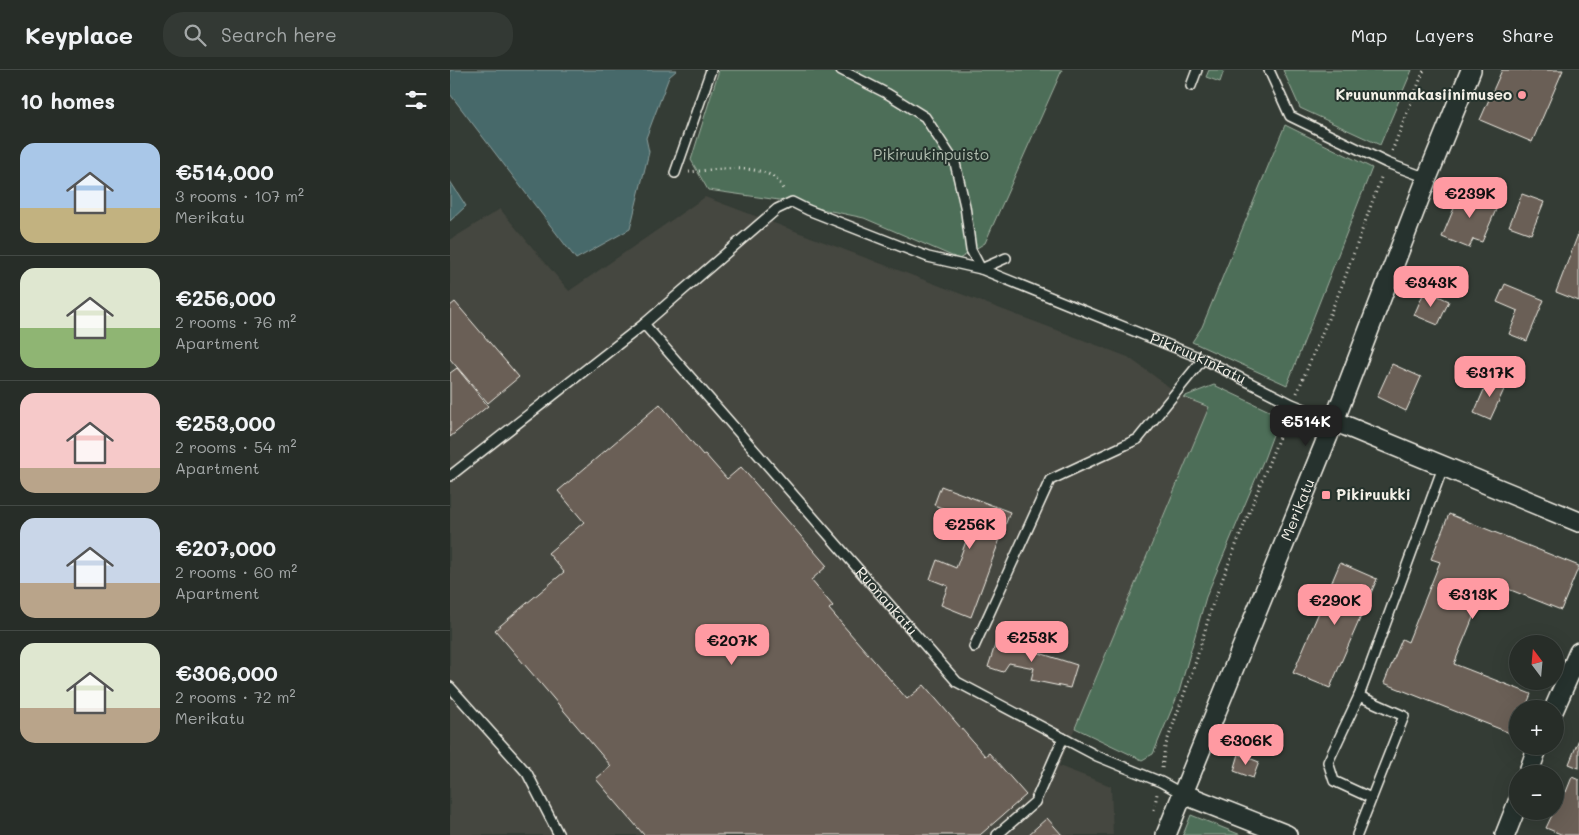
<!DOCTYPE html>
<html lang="en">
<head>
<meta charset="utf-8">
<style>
	:root { --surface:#272d28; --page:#333934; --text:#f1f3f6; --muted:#a4a8a8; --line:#434945; --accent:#ff9aa2 }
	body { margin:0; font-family:Mali,sans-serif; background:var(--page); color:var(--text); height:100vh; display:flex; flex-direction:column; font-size:19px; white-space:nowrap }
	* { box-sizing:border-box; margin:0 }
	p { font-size:16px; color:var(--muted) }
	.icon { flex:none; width:28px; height:28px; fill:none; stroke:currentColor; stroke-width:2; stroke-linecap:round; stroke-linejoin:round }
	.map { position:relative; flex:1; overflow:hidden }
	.drawer { display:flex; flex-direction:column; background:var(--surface); width:450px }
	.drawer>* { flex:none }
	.needle { width:32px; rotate:344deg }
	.controls { position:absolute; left:1059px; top:565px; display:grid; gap:10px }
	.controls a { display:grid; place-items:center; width:55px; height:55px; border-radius:50%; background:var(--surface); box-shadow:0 5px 20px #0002,0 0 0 1px var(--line); font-size:25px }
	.price { position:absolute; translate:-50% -42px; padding:0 11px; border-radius:10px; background:var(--accent); color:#111; font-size:16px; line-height:32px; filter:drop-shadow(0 1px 2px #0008) }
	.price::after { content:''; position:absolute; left:50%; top:30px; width:15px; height:11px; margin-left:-8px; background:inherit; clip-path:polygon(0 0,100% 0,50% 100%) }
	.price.on { background:#222; color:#fff }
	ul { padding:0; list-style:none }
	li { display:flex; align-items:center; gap:15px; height:125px; padding:0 20px }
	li+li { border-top:1px solid var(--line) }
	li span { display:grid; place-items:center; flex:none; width:140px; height:100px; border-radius:15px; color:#555 }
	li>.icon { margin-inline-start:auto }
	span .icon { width:60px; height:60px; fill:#fffc; stroke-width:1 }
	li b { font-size:21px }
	h2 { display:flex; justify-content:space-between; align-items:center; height:60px; padding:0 20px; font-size:21px }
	header { display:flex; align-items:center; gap:30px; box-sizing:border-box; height:70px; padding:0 25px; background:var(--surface); border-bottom:1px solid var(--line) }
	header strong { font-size:24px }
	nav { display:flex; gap:28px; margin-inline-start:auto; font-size:18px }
	.search { width:350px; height:45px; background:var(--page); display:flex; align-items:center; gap:12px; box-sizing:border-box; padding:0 18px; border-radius:20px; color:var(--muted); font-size:19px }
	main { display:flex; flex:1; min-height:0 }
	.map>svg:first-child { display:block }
	.built { fill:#44463f }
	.green { fill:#4d6e59; stroke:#a0b0a0 }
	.water { fill:#46696b; stroke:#8c9f9d }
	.building { fill:#6b5f57; stroke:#f4f1e8 }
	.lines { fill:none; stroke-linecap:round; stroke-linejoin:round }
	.lane-casing { stroke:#f4f1e8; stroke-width:12 }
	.street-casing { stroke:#f4f1e8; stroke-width:22 }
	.path { stroke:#f4f1e8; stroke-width:3; stroke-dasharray:1 4; stroke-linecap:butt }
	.lane { stroke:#26332d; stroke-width:9 }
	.street { stroke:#26332d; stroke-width:19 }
	.poi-dot { fill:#ff9aa2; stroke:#26332d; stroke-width:2 }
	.labels { text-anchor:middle; stroke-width:4; stroke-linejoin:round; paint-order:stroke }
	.poi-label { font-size:15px; font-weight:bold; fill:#f4f1e8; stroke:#26332d; text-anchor:end }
	.park-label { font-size:15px; fill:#b1bdaf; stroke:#26332d }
	.street-label { font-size:15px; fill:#f4f1e8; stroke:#26332d }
</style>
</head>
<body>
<header>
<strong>Keyplace</strong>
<div class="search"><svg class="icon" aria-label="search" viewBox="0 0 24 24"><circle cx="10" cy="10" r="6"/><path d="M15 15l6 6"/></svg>Search here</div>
<nav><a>Map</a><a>Layers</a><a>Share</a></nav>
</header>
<main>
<section class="drawer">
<h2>10 homes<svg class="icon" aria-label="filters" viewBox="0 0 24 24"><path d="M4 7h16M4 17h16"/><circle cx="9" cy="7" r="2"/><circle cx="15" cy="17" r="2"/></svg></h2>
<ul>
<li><span style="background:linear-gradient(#a9c7e8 65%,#c2b280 0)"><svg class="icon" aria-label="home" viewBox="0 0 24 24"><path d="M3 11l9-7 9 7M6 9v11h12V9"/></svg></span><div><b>€514,000</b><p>3 rooms · 107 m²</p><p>Merikatu</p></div></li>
<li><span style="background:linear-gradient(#dfe7d0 60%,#8fb573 0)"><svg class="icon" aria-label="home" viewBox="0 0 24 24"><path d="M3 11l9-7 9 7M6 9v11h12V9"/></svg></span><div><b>€256,000</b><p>2 rooms · 76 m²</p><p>Apartment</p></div></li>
<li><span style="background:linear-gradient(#f6c9c9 75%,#b9a48a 0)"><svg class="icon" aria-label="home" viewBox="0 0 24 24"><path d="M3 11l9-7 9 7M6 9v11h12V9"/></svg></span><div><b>€253,000</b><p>2 rooms · 54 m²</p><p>Apartment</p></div></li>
<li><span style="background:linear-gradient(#c9d6e8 65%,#b9a48a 0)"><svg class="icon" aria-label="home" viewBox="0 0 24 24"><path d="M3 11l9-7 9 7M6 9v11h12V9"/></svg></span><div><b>€207,000</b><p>2 rooms · 60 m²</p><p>Apartment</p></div></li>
<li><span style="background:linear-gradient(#dfe7d0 65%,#b9a48a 0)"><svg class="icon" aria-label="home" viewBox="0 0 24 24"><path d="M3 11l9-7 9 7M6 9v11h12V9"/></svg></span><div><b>€306,000</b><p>2 rooms · 72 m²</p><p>Merikatu</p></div></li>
</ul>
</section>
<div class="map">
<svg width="1129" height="765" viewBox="0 0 1129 765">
	<rect width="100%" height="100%" fill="#343c35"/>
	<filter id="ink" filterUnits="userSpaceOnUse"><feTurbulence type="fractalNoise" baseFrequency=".02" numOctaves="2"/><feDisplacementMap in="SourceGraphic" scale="10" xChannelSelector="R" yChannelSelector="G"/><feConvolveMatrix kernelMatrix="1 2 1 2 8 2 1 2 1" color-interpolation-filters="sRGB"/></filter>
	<g filter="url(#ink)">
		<path class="built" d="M255,127L678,287L733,327L760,337L609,696L661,716L663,765H0V170L50,139L119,221Z"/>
		<path class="green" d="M269,0H612L535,173L509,189L414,148L329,130L258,120L241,90Z
			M759,0H774L770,12L756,7Z
			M833,0H962L930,75L850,38Z
			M835,55L922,98L837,315L742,272L752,257Z
			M764,315L830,346L814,389L756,527L729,622L703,684L692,690L625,658L759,337L733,327Z
			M741,745L791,765H733Z"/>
		<path class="water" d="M0,0H227L219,7L196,68L199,82L180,159L126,189L0,24Z
			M0,111L16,136L0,151Z"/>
		<path class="building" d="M1052,0H1113L1082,72L1030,50Z
			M1012,119L1048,135L1032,172L1023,169L1019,178L992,167Z
			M1072,124L1094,132L1081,164L1059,156Z
			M1129,162V231L1106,222Z
			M1055,214L1094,230L1077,271L1059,264L1068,241L1047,232Z
			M975,220L999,231L988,255L964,245Z
			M5,232L69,307L38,333L0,289V236Z
			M942,294L971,307L956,341L927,327Z
			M7,298L38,336L0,367V303Z
			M1040,306L1057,313L1040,350L1024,343Z
			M210,334L253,385L255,384L277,409L291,397L377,496L361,510L383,536L379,539L457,629L474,615L535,686L539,683L576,725L530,765H194L146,709L161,696L45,560L114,502L98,483L134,452L108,421Z
			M491,416L560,442L521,547L491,535L498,516L480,509L487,490L506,498L524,450L484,435Z
			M999,444L1129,496L1111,540L1038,511L1004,594L1081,624L1075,639H1068V659L1065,665L934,613L952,569L958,572L990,492L981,489Z
			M890,493L927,509L880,618L843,603Z
			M550,560L562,563L558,573L627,595L620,618L581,610L584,598L559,593L553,602L538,597Z
			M1129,669V698L1119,694Z
			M789,684L809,692L803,708L784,701Z
			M1122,707L1129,710V765H1113L1096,758L1104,741H1105L1112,721L1116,722Z
			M597,748L612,765H578Z"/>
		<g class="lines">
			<g class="lane-casing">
				<g id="lane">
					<path id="s1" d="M391,0L438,24L475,47L505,93L515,136L521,180L531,199L753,289L842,334L884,351"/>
					<path d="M819,0L840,46L937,93L977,108"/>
					<path d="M741,16L747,0"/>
					<path d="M225,103L261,0"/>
					<path id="s2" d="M556,188L531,199L478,187L358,140L342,132L327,139L194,254L507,612L647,686L711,712L733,724"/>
					<path d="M0,406L194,254"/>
					<path d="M524,577L600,410L688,369L753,289"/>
					<path d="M0,617L77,703L109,765"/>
					<path d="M921,728L884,711L878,692L909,626L993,397"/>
					<path d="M547,765L585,732L613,668"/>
					<path d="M907,765L954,646L909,626"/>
				</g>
			</g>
			<g class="street-casing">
				<g id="street">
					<path d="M884,351L1129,452"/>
					<path d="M1104,639L1129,582"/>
					<path d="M1078,704L1088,676"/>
					<path d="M733,724L837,765"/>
					<path id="s3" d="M716,765L884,351L977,108L1021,0"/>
					<path d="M1055,765L1068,732"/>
				</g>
			</g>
			<path class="path" d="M942,81L974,0
				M239,102C262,100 311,92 328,111C330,113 332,117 334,121
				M847,323L893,213L932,105
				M712,698L715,677L746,591L763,533L837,347
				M704,740L707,724"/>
			<use href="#lane" class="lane"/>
			<use href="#street" class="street"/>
		</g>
	</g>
	<g class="poi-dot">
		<circle cx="1072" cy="25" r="5"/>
		<rect x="871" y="420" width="10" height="10" rx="2.5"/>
	</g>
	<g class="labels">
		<g class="poi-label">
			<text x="1062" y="30">Kruununmakasiinimuseo</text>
			<text x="886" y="430" text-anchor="start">Pikiruukki</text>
		</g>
		<g class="park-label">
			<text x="481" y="90">Pikiruukinpuisto</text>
		</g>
		<g class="street-label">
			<text dy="5" stroke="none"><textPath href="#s1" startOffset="496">Pikiruukinkatu</textPath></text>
			<text dy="5" stroke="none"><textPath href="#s3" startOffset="351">Merikatu</textPath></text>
			<text dy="5" stroke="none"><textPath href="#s2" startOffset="789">Ruonankatu</textPath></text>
		</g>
	</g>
</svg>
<div class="controls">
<a><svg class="needle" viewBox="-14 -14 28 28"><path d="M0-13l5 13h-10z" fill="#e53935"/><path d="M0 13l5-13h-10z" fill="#a4a8a8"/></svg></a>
<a>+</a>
<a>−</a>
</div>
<b class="price" style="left:1020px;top:149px">€239K</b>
<b class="price" style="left:981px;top:238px">€343K</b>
<b class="price" style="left:1040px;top:328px">€317K</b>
<b class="price on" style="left:856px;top:377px">€514K</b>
<b class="price" style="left:520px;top:480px">€256K</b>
<b class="price" style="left:1023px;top:550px">€313K</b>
<b class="price" style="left:885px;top:556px">€290K</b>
<b class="price" style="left:582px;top:593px">€253K</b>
<b class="price" style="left:282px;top:596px">€207K</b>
<b class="price" style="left:796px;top:696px">€306K</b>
</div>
</main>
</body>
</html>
